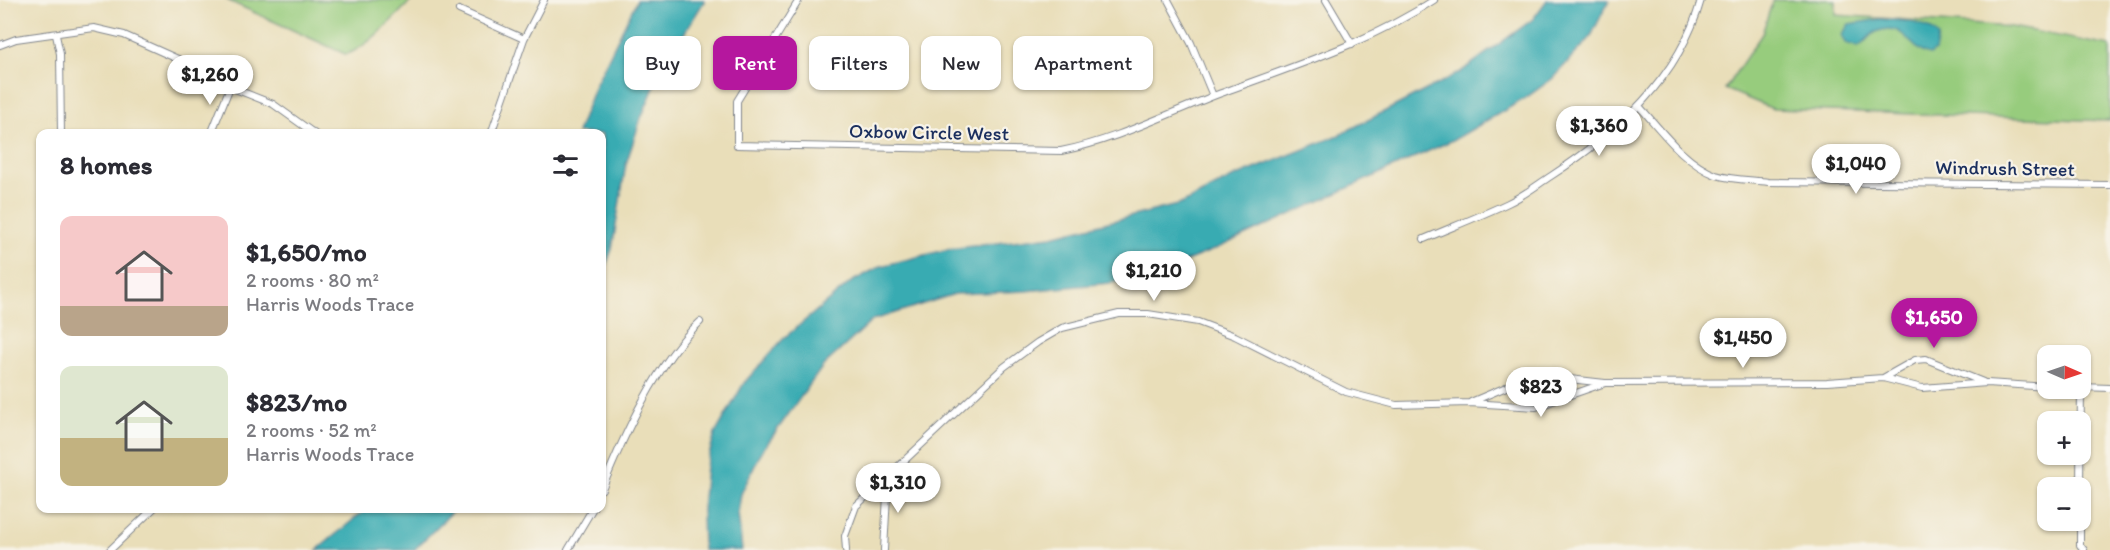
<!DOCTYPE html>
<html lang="en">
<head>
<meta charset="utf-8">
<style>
	:root { --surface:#fff; --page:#f7f7f7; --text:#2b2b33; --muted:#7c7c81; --accent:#b5179e }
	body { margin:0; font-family:Itim,sans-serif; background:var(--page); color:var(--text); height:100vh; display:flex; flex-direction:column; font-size:22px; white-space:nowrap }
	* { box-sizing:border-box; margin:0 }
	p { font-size:20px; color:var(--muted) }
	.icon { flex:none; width:33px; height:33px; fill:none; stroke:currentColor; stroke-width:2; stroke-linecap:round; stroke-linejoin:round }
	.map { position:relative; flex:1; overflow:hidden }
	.drawer { position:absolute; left:36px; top:129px; width:570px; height:384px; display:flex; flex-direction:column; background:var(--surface); border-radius:12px; box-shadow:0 2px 4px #0004 }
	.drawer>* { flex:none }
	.banner { position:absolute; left:624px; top:36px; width:570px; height:54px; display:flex; gap:12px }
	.needle { width:39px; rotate:92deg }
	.fabs { position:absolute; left:2037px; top:345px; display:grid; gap:12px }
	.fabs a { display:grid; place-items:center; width:54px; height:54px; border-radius:12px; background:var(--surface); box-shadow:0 2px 4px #0004; font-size:30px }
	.price { position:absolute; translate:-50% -51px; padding:0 14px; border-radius:21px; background:#fff; color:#222; font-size:20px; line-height:39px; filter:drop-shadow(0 2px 3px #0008) }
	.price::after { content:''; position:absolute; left:50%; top:36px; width:18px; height:14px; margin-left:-9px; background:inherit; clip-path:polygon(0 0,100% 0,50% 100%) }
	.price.active { background:var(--accent); color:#fff }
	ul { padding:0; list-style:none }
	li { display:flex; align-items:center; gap:18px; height:150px; padding:0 24px }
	li span { display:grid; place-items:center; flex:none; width:168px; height:120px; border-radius:12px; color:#555 }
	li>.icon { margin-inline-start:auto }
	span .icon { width:72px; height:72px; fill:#fffc; stroke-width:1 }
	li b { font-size:26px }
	h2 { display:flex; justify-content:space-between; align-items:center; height:72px; padding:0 24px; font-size:26px }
	.chip { padding:0 21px; border-radius:12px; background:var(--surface); box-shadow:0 2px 4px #0004; font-size:21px; line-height:54px }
	.chip.active { background:var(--accent); color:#fff }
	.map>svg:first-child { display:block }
	.green { fill:#97cc7d; stroke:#597e6e; stroke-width:1.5 }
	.water { fill:#38abb2; stroke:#2a6d88; stroke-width:1.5 }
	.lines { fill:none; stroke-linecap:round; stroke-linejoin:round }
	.street-casing { stroke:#82868c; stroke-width:8 }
	.street { stroke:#fff; stroke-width:6 }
	.labels { text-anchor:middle; stroke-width:4.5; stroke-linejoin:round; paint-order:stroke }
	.street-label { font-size:20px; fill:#1b2f5e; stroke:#f7f3e8 }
</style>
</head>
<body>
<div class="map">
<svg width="2110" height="550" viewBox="0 0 2110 550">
	<rect width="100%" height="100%" fill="#f7f3e8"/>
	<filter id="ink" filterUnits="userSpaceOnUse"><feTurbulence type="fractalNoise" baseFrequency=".0167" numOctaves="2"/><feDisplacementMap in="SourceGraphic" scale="12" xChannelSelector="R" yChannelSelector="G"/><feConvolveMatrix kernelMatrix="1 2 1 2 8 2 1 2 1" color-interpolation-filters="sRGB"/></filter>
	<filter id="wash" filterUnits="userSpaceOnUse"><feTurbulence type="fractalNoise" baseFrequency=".008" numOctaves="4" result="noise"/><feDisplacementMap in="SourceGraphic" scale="24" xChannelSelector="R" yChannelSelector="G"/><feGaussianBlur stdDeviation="1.35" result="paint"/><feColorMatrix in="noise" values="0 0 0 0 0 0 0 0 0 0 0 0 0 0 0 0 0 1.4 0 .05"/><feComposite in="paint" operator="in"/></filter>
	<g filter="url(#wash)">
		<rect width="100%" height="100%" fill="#e9deb9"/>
		<path class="green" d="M227,0H412C398,13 364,52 345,54Z
			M1773,0H1836V15L2012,27L2110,46V121L1773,109L1725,89L1762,34Z"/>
		<path class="water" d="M637,0H705L662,69L641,118L626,164L612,249L602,277V134L577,133L595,85Z
			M1547,0H1609L1590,38L1552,79L1524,99L1457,138L1211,251L1164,270L1110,283L1026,291L955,294L873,320L823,366L762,451L741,494L738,513L742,550H703L702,510L706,466L715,434L744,383L784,338L851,282L881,266L949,249L1052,236L1181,204L1232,178L1339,135L1459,73L1533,19Z
			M1881,19C1899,21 1926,20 1938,36L1935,51L1930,55C1909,51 1905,19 1876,32C1869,35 1865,43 1858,47L1846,43L1842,35L1849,24Z
			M366,509V508L455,509L414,550H317Z"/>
	</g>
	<g filter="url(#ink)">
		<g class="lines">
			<g class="street-casing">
				<path id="street" d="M799,0L737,101V145L1061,151C1116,140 1164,115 1216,95C1290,67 1367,44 1434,0
					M1168,0L1191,43L1213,96
					M1326,0L1352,44
					M459,10L524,39
					M56,35L60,54L61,134
					M0,45L16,39L94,28L124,35L218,77L230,87L273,104L315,134
					M1639,106C1661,130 1684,163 1716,175C1732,180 1751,180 1768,182L2110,185
					M211,134L230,87
					M491,134L524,39L544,0
					M1424,239C1452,227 1481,216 1508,203C1523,196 1537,185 1551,176C1617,133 1679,79 1701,0
					M1883,378L1915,360L1926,359L1983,382
					M2080,387L2110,388
					M1471,402L1525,379L1543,376L1605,383L1827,382L1883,378L1922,388L1987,383L2048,387
					M2080,488L2081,387
					M602,489C624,435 657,362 700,322
					M2080,520V545L2084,550
					M110,550L154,508
					M568,550L593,508
					M846,550L845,536L856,506L1004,367L1038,342L1062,328L1119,314H1148L1198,322L1235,336L1346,392L1396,405L1469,403L1536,407L1605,383
					M884,550L888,477"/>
			</g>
			<use href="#street" class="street"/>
		</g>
	</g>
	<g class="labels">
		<g class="street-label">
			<text transform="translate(929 132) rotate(1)" y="7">Oxbow Circle West</text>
			<text transform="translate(2005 168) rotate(1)" y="7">Windrush Street</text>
		</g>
	</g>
</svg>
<div class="fabs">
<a><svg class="needle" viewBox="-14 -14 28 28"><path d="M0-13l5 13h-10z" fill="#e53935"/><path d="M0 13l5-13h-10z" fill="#7c7c81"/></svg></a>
<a>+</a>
<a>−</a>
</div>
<b class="price" style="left:210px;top:106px">$1,260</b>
<b class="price" style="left:1599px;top:157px">$1,360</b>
<b class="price" style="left:1856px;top:195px">$1,040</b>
<b class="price" style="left:1154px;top:302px">$1,210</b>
<b class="price active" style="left:1934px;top:349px">$1,650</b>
<b class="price" style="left:1743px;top:369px">$1,450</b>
<b class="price" style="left:1541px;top:418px">$823</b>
<b class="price" style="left:898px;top:514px">$1,310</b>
<div class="banner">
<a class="chip">Buy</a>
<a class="chip active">Rent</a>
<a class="chip">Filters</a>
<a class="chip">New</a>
<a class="chip">Apartment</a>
</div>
<section class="drawer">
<h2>8 homes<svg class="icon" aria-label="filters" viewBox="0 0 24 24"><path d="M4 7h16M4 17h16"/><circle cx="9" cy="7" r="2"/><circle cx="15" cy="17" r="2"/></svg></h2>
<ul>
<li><span style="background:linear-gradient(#f6c9c9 75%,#b9a48a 0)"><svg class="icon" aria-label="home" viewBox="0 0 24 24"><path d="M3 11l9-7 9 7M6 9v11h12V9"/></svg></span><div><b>$1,650/mo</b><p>2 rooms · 80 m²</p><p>Harris Woods Trace</p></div></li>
<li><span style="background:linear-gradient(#dfe7d0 60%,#c2b280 0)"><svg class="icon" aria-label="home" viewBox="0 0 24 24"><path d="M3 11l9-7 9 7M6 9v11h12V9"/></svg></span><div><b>$823/mo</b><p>2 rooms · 52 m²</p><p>Harris Woods Trace</p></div></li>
</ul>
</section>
</div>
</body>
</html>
